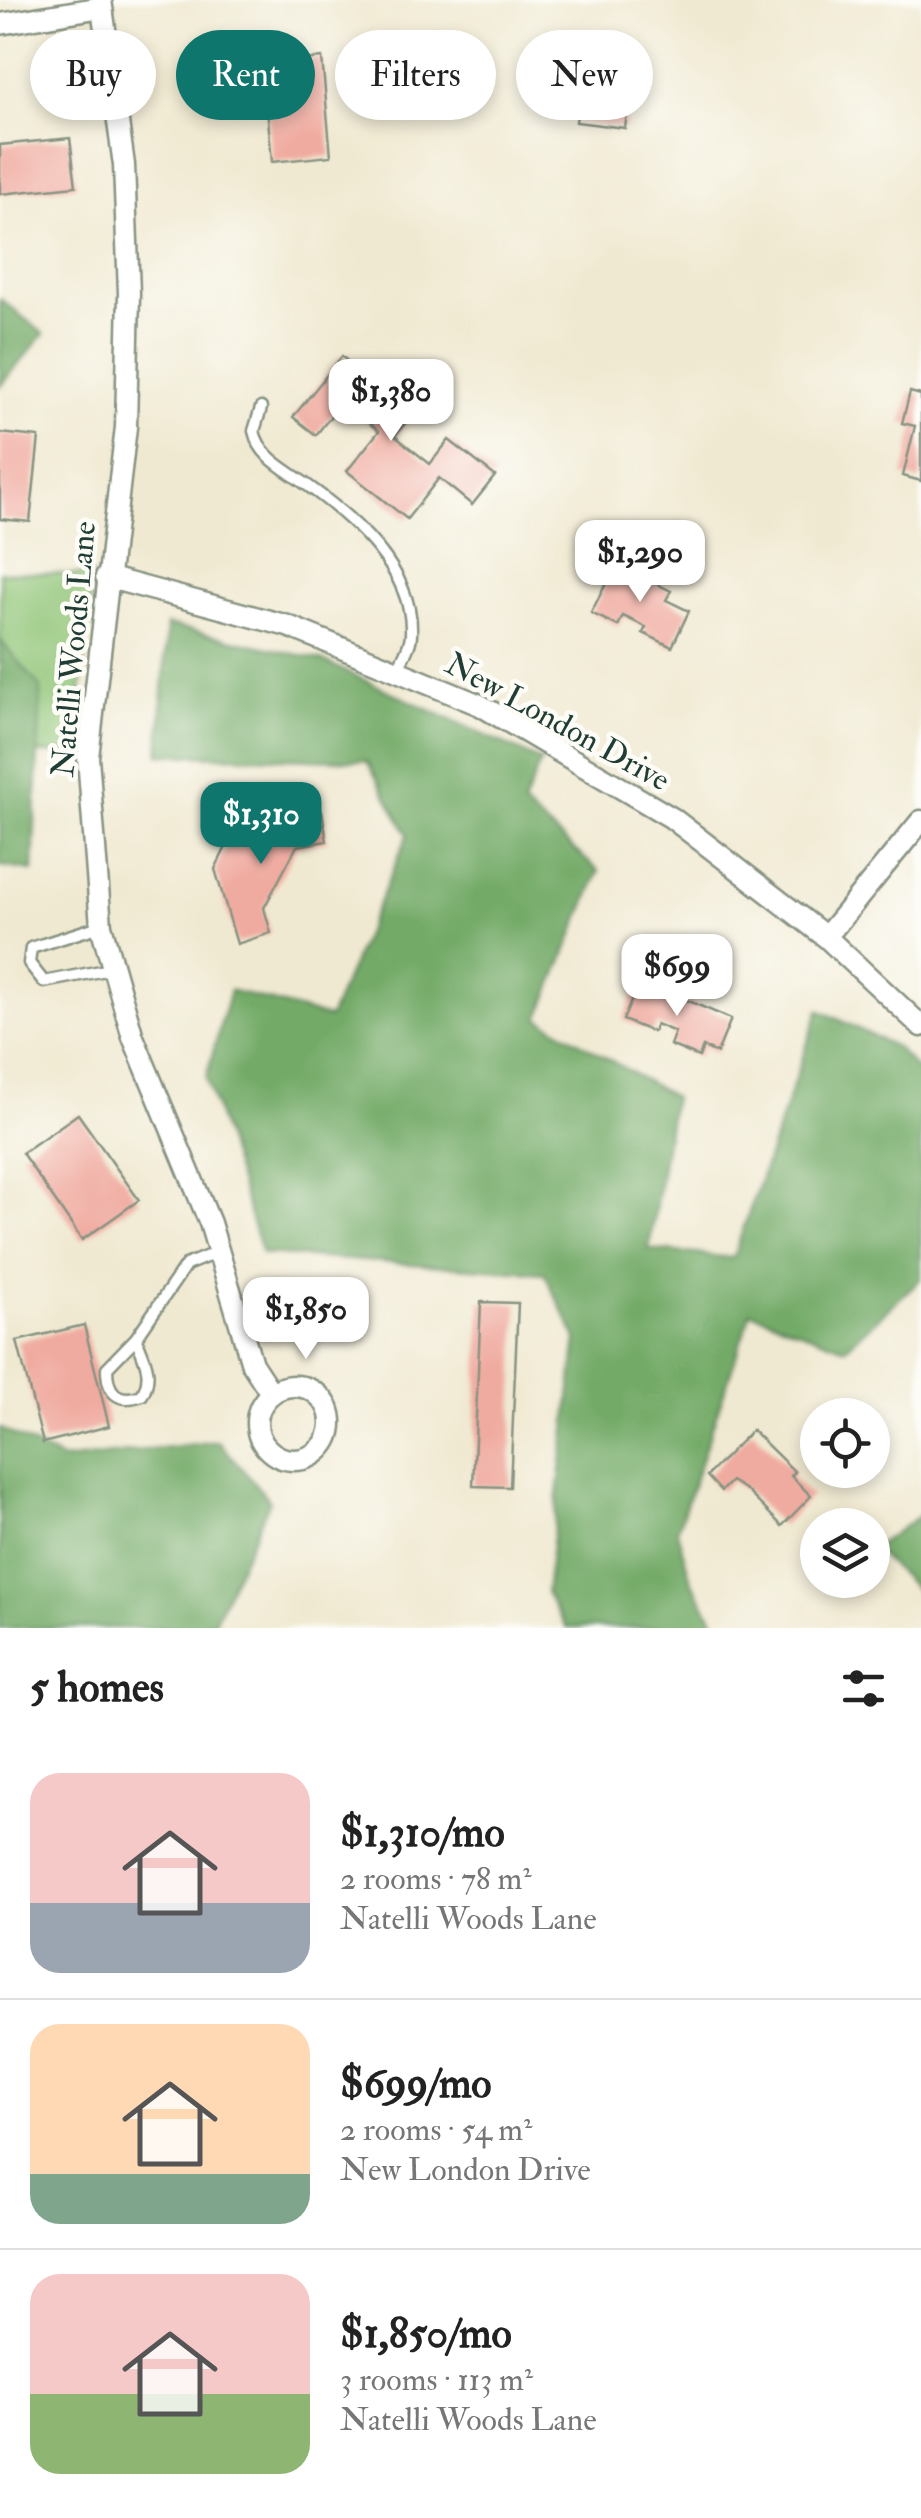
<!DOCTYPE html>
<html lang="en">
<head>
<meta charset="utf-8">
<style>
	:root { --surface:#fff; --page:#f2f2f2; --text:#222; --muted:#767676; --line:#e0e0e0; --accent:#0f766e }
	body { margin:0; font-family:"IM FELL Double Pica",serif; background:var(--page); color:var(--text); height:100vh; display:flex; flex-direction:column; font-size:38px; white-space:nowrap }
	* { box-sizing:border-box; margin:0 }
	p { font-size:32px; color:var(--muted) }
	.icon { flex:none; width:55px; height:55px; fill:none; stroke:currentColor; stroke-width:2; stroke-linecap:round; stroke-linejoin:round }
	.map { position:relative; height:1628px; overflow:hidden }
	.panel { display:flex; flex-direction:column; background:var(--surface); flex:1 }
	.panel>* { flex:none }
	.guide { position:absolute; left:30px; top:30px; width:862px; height:90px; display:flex; gap:20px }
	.tools { position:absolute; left:800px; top:1398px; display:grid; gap:20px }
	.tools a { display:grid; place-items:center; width:90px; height:90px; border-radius:50%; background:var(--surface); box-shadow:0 5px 15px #0003; font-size:50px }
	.price { position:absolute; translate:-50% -85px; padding:0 22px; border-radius:20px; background:#fff; color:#222; font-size:32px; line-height:65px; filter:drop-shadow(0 2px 5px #0008) }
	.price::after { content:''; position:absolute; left:50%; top:60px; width:30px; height:22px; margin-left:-15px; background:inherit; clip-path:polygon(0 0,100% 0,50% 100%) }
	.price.on { background:var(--accent); color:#fff }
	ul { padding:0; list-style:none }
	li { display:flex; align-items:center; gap:30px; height:250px; padding:0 30px }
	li+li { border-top:2px solid var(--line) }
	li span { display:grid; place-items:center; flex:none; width:280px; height:200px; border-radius:30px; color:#555 }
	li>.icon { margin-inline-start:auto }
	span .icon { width:120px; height:120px; fill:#fffc; stroke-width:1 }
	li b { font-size:42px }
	h2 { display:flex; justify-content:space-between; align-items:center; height:120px; padding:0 30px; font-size:42px }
	.pill { padding:0 35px; border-radius:45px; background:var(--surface); box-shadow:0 5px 15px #0003; font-size:35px; line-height:90px }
	.pill.on { background:var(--accent); color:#fff }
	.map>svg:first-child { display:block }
	.green { fill:#8fc476; stroke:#578055; stroke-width:2.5 }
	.forest { fill:#73aa67; stroke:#49744e; stroke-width:2.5 }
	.building { fill:#f0aba0 }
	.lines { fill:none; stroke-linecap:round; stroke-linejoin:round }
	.service-casing { stroke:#889382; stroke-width:15 }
	.minor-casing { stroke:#889382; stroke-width:25 }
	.service { stroke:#fff; stroke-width:10 }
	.minor { stroke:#fff; stroke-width:20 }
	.labels { text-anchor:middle; stroke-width:9; stroke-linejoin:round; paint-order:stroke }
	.street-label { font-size:32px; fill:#1f3d34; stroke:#fdfcf7 }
</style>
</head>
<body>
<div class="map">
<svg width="921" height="1628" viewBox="0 0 921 1628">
	<rect width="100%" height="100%" fill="#fdfcf7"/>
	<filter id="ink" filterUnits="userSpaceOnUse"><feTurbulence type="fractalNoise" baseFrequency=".01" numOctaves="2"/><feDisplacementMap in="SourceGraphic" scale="20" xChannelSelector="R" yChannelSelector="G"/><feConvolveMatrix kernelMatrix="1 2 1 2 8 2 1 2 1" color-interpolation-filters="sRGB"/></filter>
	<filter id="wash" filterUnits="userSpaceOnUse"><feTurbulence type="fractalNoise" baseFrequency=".0048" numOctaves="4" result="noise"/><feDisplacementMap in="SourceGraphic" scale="40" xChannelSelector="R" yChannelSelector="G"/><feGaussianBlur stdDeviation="2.25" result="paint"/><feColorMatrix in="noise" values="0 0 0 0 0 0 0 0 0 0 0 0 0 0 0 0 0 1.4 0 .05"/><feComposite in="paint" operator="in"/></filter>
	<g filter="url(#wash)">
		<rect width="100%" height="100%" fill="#f0e9d1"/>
		<path class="green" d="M0,572L93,575L75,753H0Z"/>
		<path class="forest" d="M0,299L44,334L0,386Z
			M167,625L321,660L541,761L523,805L599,871L539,1018L673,1097L649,1249L733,1258L819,1010L896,1047L921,1074V1279L845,1348L751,1312L677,1531L691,1580L718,1628H566L546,1593L577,1339L544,1273L262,1254L206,1078L230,990L329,1018L408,835L367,761L159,754Z
			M0,640L41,688L33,871L0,866Z
			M0,1428L63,1460L218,1441L270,1501L211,1628H0Z
			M921,1515V1594L873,1548Z"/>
		<g id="blocks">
			<path class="building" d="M587,38L627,43L620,97L629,98L625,128L576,122Z
				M322,58L331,156L272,162L263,64Z
				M70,138L76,186L0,194V145Z
				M342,356L384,398L389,392L414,412L395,436L430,464L449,440L495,476L472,505L439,478L407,519L347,471L379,431L342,402L316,435L293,417Z
				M910,392L921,395V481L903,476L915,426L902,423Z
				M0,433L39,437L30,522L0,519Z
				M616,564L671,591L666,600L689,611L672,647L643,633L646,627L623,616L618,626L591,613Z
				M322,811L327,841L297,846L264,908L271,933L237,944L215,869L237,825Z
				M641,978L670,990L668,997L677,1002L679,997L731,1019L717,1053L703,1047L699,1057L670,1045L675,1032L656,1024L653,1032L623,1020Z
				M78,1114L139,1200L82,1240L22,1153Z
				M481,1302L518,1303L510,1487L473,1486Z
				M84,1325L109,1426L43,1443L17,1341Z
				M752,1430L795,1472L791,1476L811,1496L782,1526L746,1490L731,1481L721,1491L707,1476Z"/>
		</g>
	</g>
	<g filter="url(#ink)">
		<use href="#blocks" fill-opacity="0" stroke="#889382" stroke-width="2.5"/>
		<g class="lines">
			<g class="service-casing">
				<path id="service" d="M261,408L254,431C260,458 286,469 307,485C353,518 414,570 411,634C411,646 402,659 397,670
					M100,926L31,948L29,963L44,982L111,969
					M136,1338C144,1359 154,1374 142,1395C117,1404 107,1392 107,1368L136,1338L186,1265L218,1252"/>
			</g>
			<g class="minor-casing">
				<path id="minor" d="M101,0L124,165L129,293L126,427L88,757L101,926L133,1037L210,1223L252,1364L271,1393
					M0,24L102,7
					M106,577L288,626L480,705L672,818L826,937L921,1026
					M826,937L921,821
					M257 1423a37 37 0 1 1 74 0a37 37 0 1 1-74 0Z"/>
			</g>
			<use href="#service" class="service"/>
			<use href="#minor" class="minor"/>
		</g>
	</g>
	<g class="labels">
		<g class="street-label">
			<text transform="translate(73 649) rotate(-85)" y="11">Natelli Woods Lane</text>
			<text transform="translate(558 721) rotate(29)" y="11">New London Drive</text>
		</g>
	</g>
</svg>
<div class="tools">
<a><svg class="icon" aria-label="locate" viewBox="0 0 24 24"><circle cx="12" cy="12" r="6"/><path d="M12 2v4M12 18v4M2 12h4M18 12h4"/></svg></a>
<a><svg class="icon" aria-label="layers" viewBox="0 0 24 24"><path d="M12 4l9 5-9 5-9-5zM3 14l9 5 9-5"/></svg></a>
</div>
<b class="price" style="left:391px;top:444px">$1,380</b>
<b class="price" style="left:640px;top:605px">$1,290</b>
<b class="price on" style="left:261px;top:867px">$1,310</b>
<b class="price" style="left:677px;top:1019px">$699</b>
<b class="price" style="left:306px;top:1362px">$1,850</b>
<div class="guide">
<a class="pill">Buy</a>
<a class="pill on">Rent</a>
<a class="pill">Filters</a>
<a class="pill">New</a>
</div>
</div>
<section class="panel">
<h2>5 homes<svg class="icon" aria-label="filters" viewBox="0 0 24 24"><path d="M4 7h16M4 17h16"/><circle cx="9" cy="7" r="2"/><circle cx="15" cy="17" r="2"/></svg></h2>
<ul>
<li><span style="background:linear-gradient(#f6c9c9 65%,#9aa5b1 0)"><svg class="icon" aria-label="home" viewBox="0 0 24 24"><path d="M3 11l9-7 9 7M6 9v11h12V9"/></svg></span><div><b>$1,310/mo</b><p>2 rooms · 78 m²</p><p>Natelli Woods Lane</p></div></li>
<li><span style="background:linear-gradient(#ffd9b3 75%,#7fa58c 0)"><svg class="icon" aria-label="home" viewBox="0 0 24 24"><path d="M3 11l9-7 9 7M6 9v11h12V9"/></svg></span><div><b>$699/mo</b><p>2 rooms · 54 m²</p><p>New London Drive</p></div></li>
<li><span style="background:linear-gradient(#f6c9c9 60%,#8fb573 0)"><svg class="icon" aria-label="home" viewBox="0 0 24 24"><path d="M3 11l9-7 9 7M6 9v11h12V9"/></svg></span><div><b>$1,850/mo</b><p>3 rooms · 113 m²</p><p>Natelli Woods Lane</p></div></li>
</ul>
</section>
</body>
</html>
